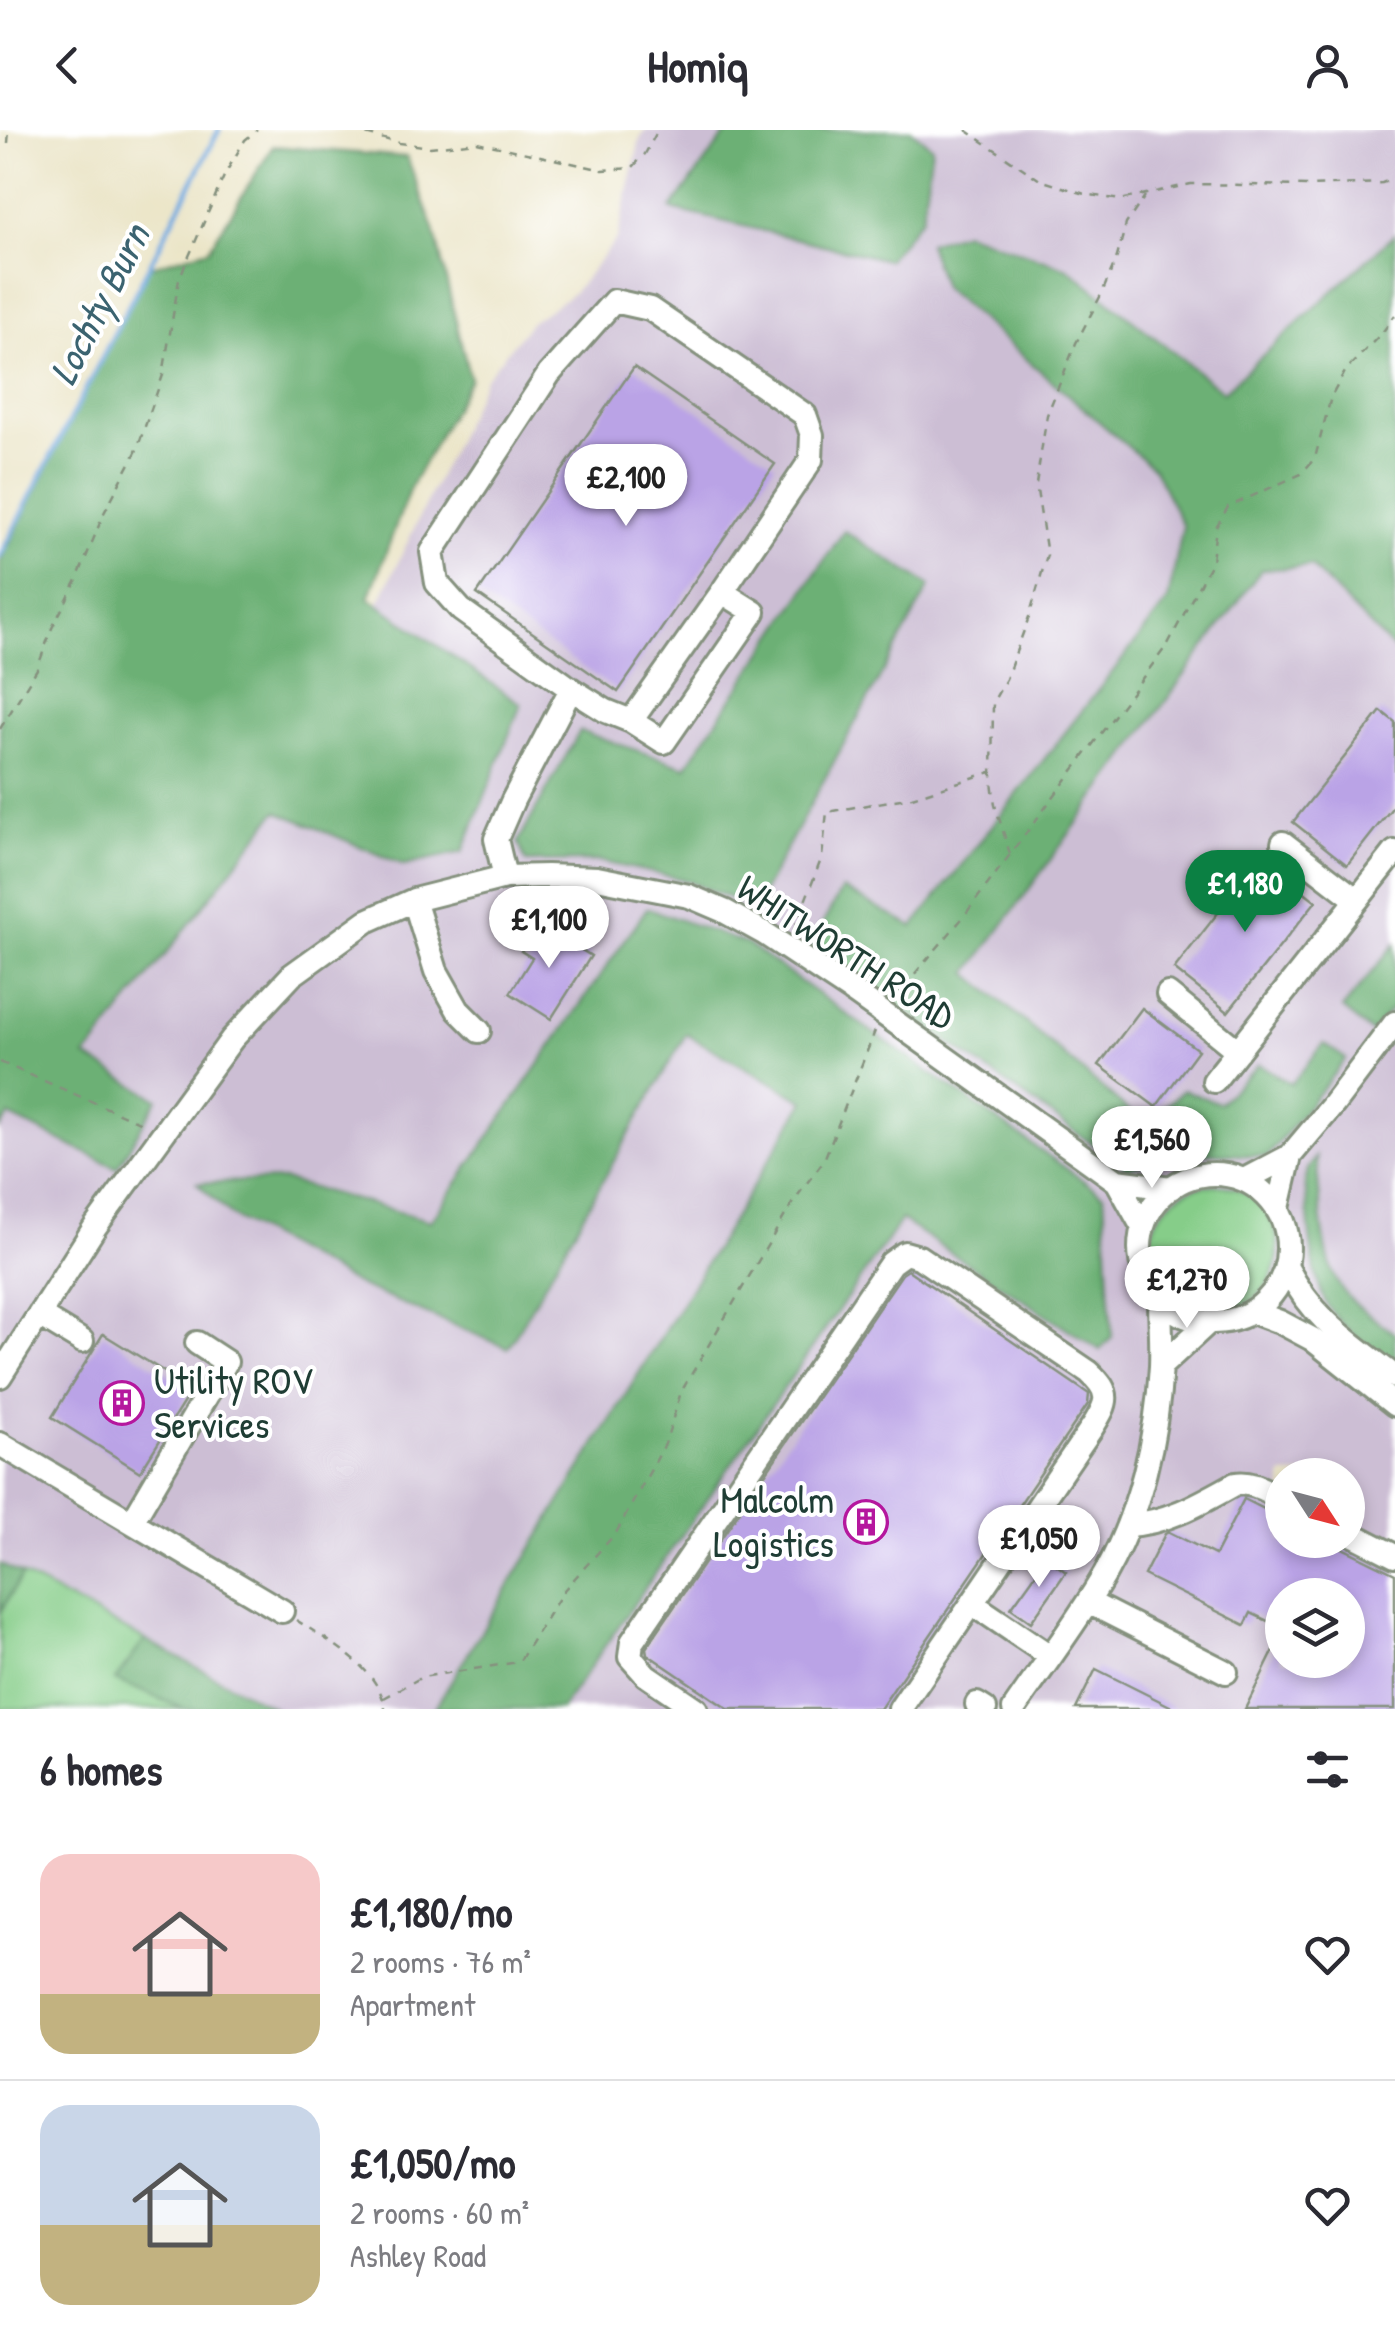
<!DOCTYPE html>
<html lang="en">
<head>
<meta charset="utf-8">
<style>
	:root { --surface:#fff; --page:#f7f7f7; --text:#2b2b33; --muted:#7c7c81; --line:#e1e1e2; --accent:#0b8043 }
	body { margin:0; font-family:"Patrick Hand",sans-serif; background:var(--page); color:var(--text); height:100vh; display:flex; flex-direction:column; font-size:38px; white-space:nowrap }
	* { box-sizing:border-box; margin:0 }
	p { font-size:32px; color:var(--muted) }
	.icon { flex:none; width:55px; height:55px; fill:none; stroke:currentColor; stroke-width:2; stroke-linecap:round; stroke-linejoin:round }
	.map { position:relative; height:1579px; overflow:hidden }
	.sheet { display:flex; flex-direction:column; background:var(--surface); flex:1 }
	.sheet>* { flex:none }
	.needle { width:65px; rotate:126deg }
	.fabs { position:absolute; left:1265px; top:1328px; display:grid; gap:20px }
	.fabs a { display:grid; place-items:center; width:100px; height:100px; border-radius:50%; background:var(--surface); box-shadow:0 5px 15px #0003; font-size:50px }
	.price { position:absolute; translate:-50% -85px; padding:0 22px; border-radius:35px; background:#fff; color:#222; font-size:32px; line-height:65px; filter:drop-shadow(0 2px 5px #0008) }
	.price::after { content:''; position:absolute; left:50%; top:60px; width:30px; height:22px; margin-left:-15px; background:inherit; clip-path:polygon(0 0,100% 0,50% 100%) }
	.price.current { background:var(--accent); color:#fff }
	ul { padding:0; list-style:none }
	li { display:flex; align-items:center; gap:30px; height:250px; padding:0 40px }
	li+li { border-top:2px solid var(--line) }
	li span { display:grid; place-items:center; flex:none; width:280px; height:200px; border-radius:30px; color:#555 }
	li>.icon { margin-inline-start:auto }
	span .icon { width:120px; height:120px; fill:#fffc; stroke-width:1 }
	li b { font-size:42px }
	h2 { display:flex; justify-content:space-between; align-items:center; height:120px; padding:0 40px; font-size:42px }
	header { display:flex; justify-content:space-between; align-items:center; height:130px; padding:0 40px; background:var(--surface); font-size:45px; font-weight:700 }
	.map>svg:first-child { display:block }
	.industrial { fill:#ccbed4; fill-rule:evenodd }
	.green { fill:#86cd89; stroke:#52855e; stroke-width:2.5 }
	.forest { fill:#6cb075; stroke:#467654; stroke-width:2.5 }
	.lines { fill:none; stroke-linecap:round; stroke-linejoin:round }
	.stream { stroke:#6fa9df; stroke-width:5 }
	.building { fill:#baa3e6 }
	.minor-casing { stroke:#85917e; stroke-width:28 }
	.path { stroke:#85917e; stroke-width:2.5; stroke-dasharray:8 8; stroke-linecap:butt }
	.minor { stroke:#fff; stroke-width:22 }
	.labels { text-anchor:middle; stroke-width:8; stroke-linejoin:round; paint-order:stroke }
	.street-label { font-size:38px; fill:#1f3d34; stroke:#fff }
	.poi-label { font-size:38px; fill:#1f3d34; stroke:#fff; text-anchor:start }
	.water-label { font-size:40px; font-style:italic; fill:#3b6370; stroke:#fff }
</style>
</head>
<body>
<header><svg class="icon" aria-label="back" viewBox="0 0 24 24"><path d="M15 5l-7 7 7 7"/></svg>Homiq<svg class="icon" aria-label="person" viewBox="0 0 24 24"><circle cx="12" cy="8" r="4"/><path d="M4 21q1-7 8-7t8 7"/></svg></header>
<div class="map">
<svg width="1395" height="1579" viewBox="0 0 1395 1579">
	<rect width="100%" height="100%" fill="#fff"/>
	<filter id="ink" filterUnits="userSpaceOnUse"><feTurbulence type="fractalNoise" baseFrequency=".01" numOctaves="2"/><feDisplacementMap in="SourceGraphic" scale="20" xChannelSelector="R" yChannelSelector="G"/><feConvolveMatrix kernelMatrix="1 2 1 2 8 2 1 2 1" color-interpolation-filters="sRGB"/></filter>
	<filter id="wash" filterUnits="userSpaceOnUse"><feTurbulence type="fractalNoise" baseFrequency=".0048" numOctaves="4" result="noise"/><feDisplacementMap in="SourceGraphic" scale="40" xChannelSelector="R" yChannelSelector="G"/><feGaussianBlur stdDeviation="2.25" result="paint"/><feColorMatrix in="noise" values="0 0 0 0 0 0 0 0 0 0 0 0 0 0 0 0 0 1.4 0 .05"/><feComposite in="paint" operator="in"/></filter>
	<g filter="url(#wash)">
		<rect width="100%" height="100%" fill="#ebe5c8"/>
		<path class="industrial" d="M646,0H1395V1579H276L0,1434V998L8,986L117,1038L158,970L85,928L277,681L335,566L484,250L531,192L573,163L617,109L640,9ZM1282,1345H1348V1410H1282ZM1282,1465H1348V1530H1282Z"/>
		<path class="green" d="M1150 1119a64 64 0 1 1 128 0a64 64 0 1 1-128 0Z
			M22,1445L145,1510L116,1550L184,1579H0V1482Z"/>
		<path class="forest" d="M729,0H912L932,17L922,87L887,130L671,79Z
			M273,16L407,27L434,99L470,249L410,358L369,468L521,574L463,722L404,735L277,681L86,927L158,969L117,1038L9,986L0,998V432L148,137L209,119Z
			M964,102L1068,138L1223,262L1395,104V521L1311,436L1261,440L968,843L1145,995L1183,960L1219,973L1259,934L1291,954L1324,914L1346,929L1267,1027L1207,1023L1126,1038L811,815L842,759L913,797L1168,471L1183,396L1154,339L943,157L928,113Z
			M844,401L930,456L754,778L682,749L598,731L526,732L518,712L580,601L686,637Z
			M647,778L747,814L1104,1065L1112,1207L1100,1220L901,1090L561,1579H434L805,971L686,904L508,1218L360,1156L233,1087L197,1053L284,1050L431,1091Z
			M1395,814V874L1372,903L1342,879Z
			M1316,1027C1320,1062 1321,1130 1341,1158C1354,1177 1377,1190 1395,1204V1237C1375,1221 1346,1202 1331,1181C1310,1154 1309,1088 1305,1053L1308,1039Z
			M0,1434L22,1445L0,1482Z
			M145,1510L276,1579H184L115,1550Z"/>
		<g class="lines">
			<path class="stream" d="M0,426L219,0"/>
		</g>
		<g id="blocks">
			<path class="building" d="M634,237L775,334L618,562L477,464Z
				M1381,581L1395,592V674L1347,735L1293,692Z
				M1261,728L1316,771L1228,882L1174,839Z
				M539,793L591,826L551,889L510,863L532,828L521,821Z
				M1142,878L1198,920L1156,977L1099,935Z
				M908,1140L1089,1264L1088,1274L880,1579H728L647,1524L646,1518L902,1144Z
				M103,1204L192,1259L140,1342L52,1287Z
				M1244,1369L1282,1388V1410H1326L1395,1444V1579H1245L1282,1504V1530H1348V1465H1282V1498L1251,1483L1245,1495L1144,1445L1165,1404L1169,1402L1215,1425Z
				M1047,1428L1066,1442L1031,1492L1011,1478Z
				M1096,1539L1176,1579H1076Z"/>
		</g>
	</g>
	<g filter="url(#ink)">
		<use href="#blocks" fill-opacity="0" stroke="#85917e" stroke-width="2.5"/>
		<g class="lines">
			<g class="minor-casing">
				<path id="minor" d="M631,591L722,462L754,482L664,612L631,591L606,581L571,559L461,480L437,453L432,422L549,244L614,171L650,179L805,285L812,305L811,330L722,462
					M1283,713L1357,770
					M505,747L496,709L513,670L571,559
					M414,770L436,841L458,880L479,901
					M1168,864L1238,921
					M1214,951L1395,722
					M1140 1118a74 74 0 1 1 148 0a74 74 0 1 1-148 0Z
					M1246,1049L1290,1026L1333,975L1395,893
					M1117,1051L1171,1058
					M1278,1078L1290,1026
					M1287,1138C1314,1191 1350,1212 1395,1247
					M1253,1182L1280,1192L1312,1209L1395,1275
					M39,1185L82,1211
					M1161,1236L1210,1191
					M0,1246L95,1097L232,909L292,845L367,791L414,770L505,747L547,746L597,748L689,766L724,781L764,803L856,864L1117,1051L1142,1096
					M0,1314L282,1481
					M132,1392L226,1232L197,1213
					M1128,1395C1167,1393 1201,1373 1235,1354C1253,1351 1266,1361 1282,1369
					M1348,1402L1395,1426
					M1088,1472L1226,1542
					M973,1474L1050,1526
					M977,1574L985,1579
					M696,1579L646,1545L630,1527L632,1512L891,1133L905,1123L919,1127L1089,1242C1112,1263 1108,1272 1093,1296L900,1579
					M1014,1579C1044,1535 1078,1491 1105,1444C1140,1382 1157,1307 1161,1236C1162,1213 1160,1190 1160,1167"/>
			</g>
			<path class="path" d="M351,0L399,13L430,17L477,12L603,40L632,38L645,24L658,0
				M966,0L1040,50L1085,64L1120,70L1191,54L1308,56L1382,53L1395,48
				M8,13L9,0
				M0,599L37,539L52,498L76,452L104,383L136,322L163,245L179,149L225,44L245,10L257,0
				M1010,724L995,675L992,651L993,572L1006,549L1029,487L1047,425L1036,354L1047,285L1076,213L1102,163L1117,127L1126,94L1145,66
				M794,800L822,727L827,682L912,667L991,642
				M894,868L961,790L1168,514L1212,431L1216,397L1228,377L1301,344L1315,328L1331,267L1346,240L1382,203L1395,185
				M0,932L144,994
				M296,1490C327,1510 381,1539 385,1579
				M384,1568L422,1547L519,1532L564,1460L616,1403L665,1314L681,1262L793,1072L824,1030L875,901"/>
			<use href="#minor" class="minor"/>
		</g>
	</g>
	<defs>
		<g id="building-ring" transform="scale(2.25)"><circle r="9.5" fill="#fff" stroke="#b5179e" stroke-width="1.5"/><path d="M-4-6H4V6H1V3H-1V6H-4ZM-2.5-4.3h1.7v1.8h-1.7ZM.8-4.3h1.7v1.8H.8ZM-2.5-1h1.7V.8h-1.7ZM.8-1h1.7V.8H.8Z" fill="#b5179e"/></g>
	</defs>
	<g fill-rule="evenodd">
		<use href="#building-ring" x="122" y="1273"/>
		<use href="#building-ring" x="866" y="1392"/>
	</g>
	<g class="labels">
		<g class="street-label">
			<text transform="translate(846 822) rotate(33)" y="13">WHITWORTH ROAD</text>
		</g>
		<g class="poi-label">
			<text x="154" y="1264">Utility ROV<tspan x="154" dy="44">Services</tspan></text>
			<text x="834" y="1383" text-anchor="end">Malcolm<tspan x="834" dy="44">Logistics</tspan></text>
		</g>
		<g class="water-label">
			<text transform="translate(99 174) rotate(-63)" y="14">Lochty Burn</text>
		</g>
	</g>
</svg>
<div class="fabs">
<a><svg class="needle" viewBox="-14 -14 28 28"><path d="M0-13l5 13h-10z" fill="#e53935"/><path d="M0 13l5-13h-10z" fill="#7c7c81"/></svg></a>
<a><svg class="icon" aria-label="layers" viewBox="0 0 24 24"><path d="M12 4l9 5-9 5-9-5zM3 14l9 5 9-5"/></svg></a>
</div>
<b class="price" style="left:626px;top:399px">£2,100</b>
<b class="price current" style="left:1245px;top:805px">£1,180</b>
<b class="price" style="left:549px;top:841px">£1,100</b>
<b class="price" style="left:1152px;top:1061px">£1,560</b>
<b class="price" style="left:1187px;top:1201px">£1,270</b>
<b class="price" style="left:1039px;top:1460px">£1,050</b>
</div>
<section class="sheet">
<h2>6 homes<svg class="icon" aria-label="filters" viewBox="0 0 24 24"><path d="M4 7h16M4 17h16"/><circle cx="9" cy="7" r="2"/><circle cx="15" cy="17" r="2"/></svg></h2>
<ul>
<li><span style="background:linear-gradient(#f6c9c9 70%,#c2b280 0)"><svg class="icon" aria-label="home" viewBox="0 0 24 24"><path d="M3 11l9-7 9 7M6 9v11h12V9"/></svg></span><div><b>£1,180/mo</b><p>2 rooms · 76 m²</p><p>Apartment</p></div><svg class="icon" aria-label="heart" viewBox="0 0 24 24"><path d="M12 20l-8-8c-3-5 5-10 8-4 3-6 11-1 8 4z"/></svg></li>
<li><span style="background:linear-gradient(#c9d6e8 60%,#c2b280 0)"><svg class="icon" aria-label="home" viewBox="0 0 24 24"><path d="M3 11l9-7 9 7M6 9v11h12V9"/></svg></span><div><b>£1,050/mo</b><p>2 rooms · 60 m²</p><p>Ashley Road</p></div><svg class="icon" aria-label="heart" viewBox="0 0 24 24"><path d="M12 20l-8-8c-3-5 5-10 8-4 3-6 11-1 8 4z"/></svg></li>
</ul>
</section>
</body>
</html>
